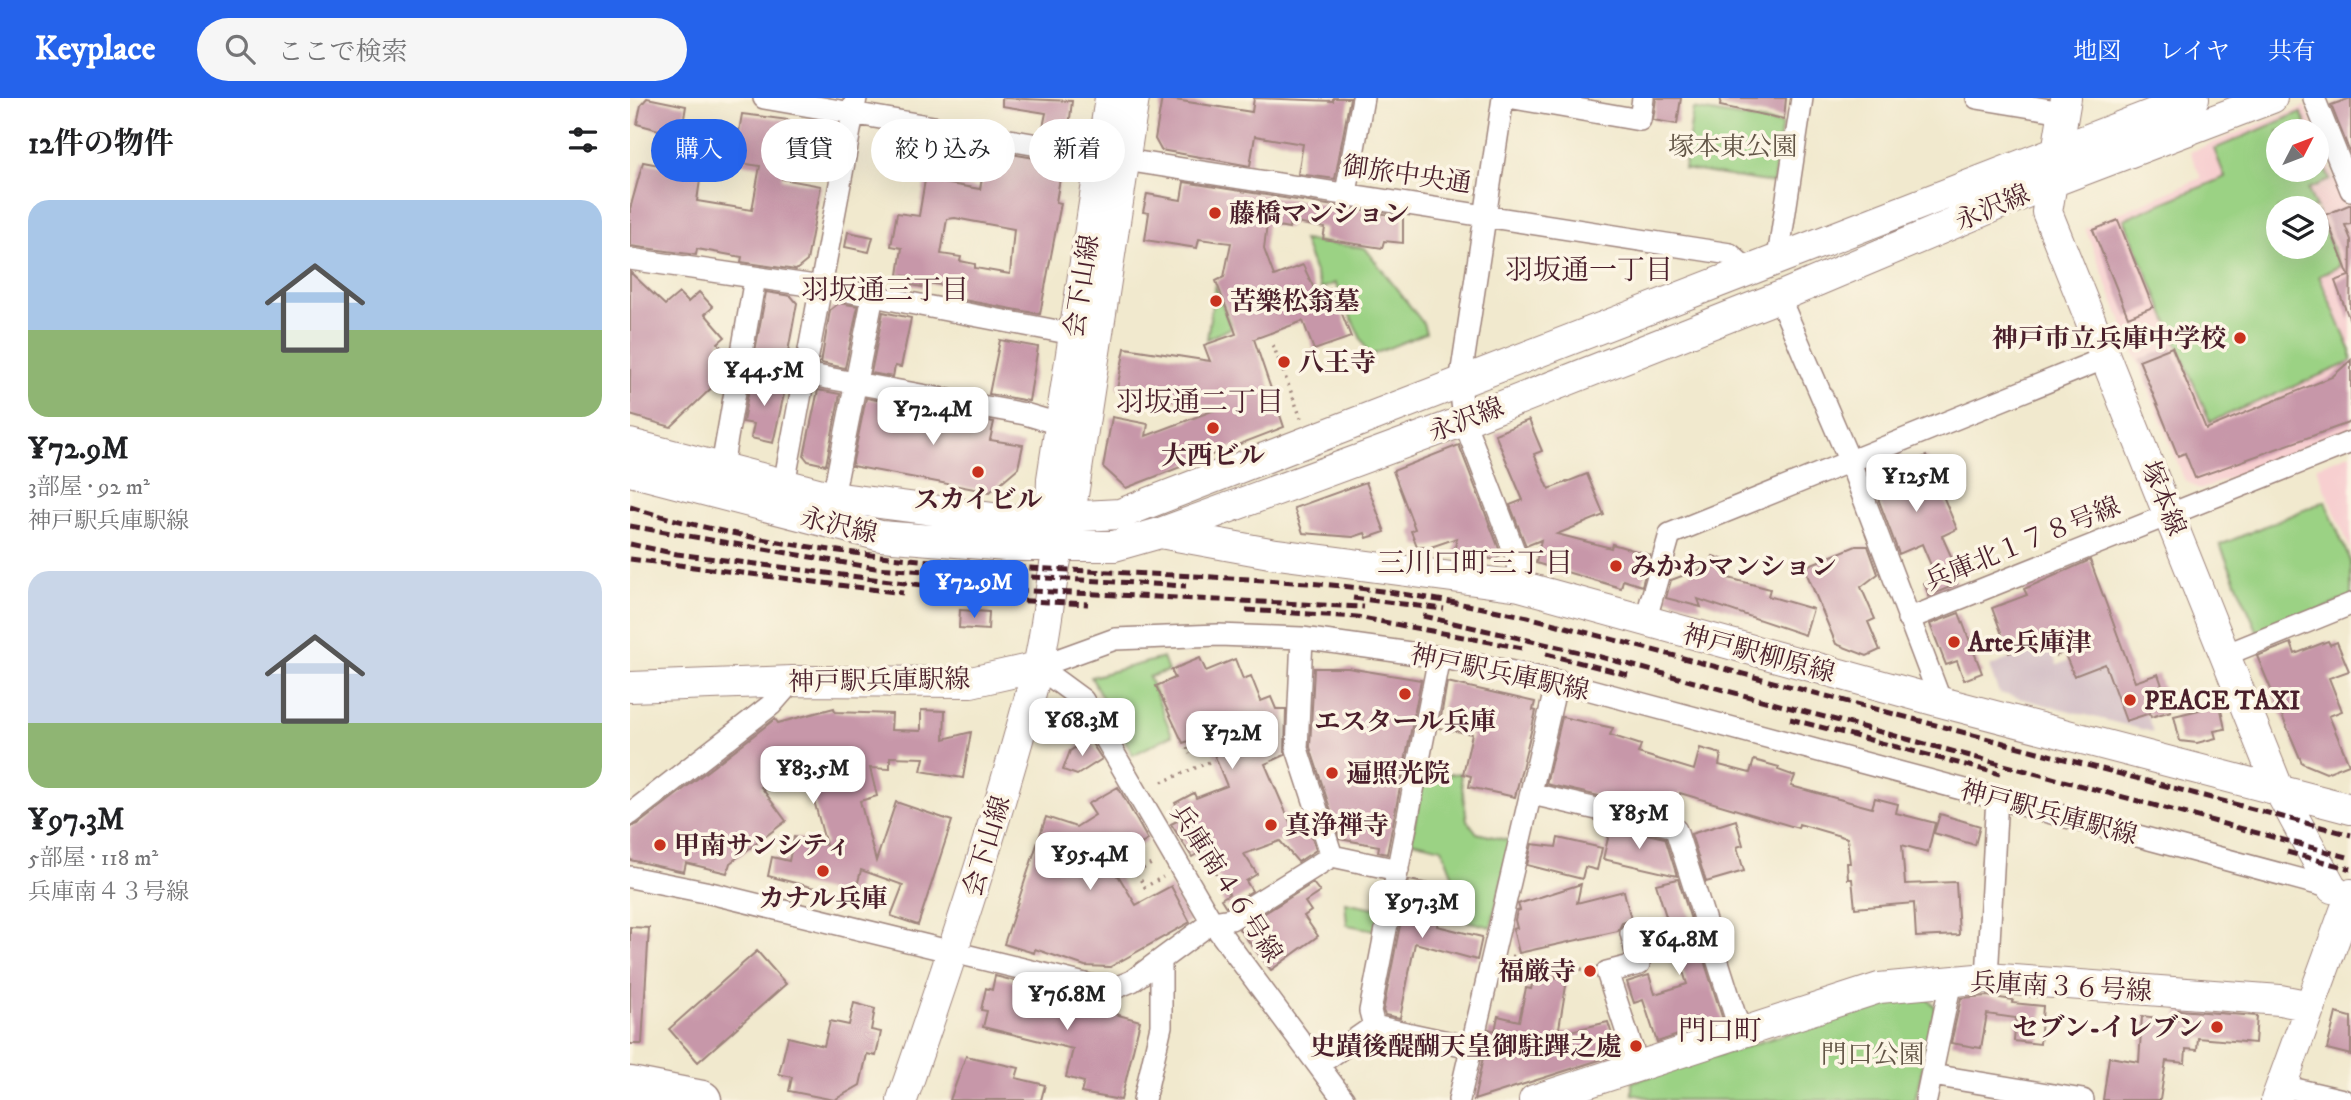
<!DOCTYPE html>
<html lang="ja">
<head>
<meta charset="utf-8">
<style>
	:root { --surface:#fff; --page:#f6f6f6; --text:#202124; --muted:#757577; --accent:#2563eb }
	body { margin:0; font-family:"IM FELL DW Pica","Noto Serif JP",serif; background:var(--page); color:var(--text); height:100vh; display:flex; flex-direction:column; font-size:26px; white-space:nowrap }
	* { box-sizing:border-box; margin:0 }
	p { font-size:23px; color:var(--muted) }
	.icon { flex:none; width:38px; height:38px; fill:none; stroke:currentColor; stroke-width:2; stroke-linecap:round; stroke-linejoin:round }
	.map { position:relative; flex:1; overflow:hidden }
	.sheet { display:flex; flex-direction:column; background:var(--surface); width:630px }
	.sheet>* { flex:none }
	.banner { position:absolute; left:21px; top:21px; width:665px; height:63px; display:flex; gap:14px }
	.needle { width:46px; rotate:48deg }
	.controls { position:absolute; left:1636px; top:21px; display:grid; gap:14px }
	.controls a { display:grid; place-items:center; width:63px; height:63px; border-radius:50%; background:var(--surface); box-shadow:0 7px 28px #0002; font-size:35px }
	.price { position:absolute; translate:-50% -60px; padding:0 16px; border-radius:14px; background:#fff; color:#222; font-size:23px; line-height:46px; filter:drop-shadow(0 2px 4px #0008) }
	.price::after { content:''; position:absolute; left:50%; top:42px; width:21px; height:16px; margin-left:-10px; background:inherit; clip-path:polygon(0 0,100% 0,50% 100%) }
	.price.on { background:var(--accent); color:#fff }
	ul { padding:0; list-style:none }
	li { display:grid; align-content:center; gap:14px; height:371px; padding:0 28px }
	li span { display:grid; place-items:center; height:217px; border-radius:21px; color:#555 }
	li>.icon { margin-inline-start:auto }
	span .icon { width:126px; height:126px; fill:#fffc; stroke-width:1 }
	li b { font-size:30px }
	h2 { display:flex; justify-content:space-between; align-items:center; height:84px; padding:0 28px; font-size:30px }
	.chip { padding:0 24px; border-radius:32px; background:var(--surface); box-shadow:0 7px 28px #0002; font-size:24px; line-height:63px }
	.chip.on { background:var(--accent); color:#fff }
	header { display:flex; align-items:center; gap:42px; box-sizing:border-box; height:98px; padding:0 35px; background:var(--accent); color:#fff }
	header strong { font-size:33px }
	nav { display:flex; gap:38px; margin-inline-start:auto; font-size:24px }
	.search { width:490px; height:63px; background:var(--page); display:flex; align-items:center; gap:18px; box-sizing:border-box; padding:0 24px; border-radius:38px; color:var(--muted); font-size:26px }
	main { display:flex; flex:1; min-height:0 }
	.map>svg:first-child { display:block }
	.built { fill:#f7cfd0; fill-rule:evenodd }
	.industrial { fill:#d2bdc5 }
	.green { fill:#9bd284; stroke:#727858; stroke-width:2 }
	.building { fill:#c797a9; fill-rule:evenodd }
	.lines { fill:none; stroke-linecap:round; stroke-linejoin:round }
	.street-casing { stroke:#9e847c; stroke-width:24 }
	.secondary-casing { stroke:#9e847c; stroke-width:32 }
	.highway-casing { stroke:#9e847c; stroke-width:41 }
	.path { stroke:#9e847c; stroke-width:3.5; stroke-dasharray:2 5; stroke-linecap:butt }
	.street { stroke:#fff; stroke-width:21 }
	.secondary { stroke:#fff; stroke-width:30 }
	.highway { stroke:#fff; stroke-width:38 }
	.rail { stroke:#4a1f2b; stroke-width:5; stroke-dasharray:10 5; stroke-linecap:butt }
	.poi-dot { fill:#c8321e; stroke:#fcf5e5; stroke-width:2.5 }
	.labels { text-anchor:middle; stroke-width:7; stroke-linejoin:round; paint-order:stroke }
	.park-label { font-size:26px; fill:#625546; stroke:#fcf5e5 }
	.street-label { font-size:26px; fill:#4a1f2b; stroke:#fcf5e5 }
	.poi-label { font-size:26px; font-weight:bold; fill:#4a1f2b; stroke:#fcf5e5; text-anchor:start }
	.neighbourhood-label { font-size:28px; fill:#4a1f2b; stroke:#fcf5e5 }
</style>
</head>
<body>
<header>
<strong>Keyplace</strong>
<div class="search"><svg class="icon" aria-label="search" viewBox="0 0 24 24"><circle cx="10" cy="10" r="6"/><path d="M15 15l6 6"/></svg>ここで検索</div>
<nav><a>地図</a><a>レイヤ</a><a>共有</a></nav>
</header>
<main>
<section class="sheet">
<h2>12件の物件<svg class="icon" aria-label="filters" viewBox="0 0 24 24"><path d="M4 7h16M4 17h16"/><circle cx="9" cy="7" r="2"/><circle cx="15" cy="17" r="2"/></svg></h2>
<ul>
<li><span style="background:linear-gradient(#a9c7e8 60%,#8fb573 0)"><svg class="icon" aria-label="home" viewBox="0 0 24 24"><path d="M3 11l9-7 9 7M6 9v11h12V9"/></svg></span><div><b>¥72.9M</b><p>3部屋 · 92 m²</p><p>神戸駅兵庫駅線</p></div></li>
<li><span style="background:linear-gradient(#c9d6e8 70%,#8fb573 0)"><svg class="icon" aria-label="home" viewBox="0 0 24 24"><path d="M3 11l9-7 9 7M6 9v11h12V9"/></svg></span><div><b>¥97.3M</b><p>5部屋 · 118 m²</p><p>兵庫南４３号線</p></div></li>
</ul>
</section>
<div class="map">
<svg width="1721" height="1002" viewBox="0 0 1721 1002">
	<rect width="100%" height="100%" fill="#fcf5e5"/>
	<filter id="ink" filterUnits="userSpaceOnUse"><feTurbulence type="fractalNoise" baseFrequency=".0143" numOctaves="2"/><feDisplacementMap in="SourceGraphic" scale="14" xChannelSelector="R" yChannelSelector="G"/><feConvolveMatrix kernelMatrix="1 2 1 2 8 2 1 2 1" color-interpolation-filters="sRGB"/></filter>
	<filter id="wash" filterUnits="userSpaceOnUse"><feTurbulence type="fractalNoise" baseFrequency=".00686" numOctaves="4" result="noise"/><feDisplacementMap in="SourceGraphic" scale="28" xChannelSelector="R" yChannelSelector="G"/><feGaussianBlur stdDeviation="1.57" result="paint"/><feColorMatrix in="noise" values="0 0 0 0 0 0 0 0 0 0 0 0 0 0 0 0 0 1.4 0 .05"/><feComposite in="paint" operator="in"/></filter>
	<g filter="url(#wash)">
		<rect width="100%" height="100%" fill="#f1e9ce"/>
		<path class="built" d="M1675,8L1685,33H1648V72H1687V38L1721,121V330L1570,392L1554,381L1455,130L1571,80L1560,54ZM1648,110H1687V149H1648Z
			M1721,355V453L1686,369Z"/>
		<path class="industrial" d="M1491,543L1523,634L1369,595L1359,569L1418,545L1427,567Z"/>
		<path class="green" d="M1063,11L1152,26L1143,85L1054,71Z
			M1671,14L1679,33H1648V72H1687V52L1700,82L1678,91L1686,110H1648V149H1687V113L1710,168L1689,178L1721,253V264L1580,324L1494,121L1595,79L1584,51Z
			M673,142L735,150L793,225L796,235L739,258L705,185L691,191Z
			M585,186L601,230L577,241Z
			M1695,403L1721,465V499L1629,537L1590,447Z
			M533,560L538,573L519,579L542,637L503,657L461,579Z
			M830,675L837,722L847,735L881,743L861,829L823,820L829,794L812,750L781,743L794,679Z
			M715,804L755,812L750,833L717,827Z
			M1297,899L1306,910L1285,1002H1029L1002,996V984L1252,906Z"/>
		<g id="blocks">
			<path class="building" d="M17,0L56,8L51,38L7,26L11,7Z
				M372,0L442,3L438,38L412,34L416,15L372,8Z
				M532,0L622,14L624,0L703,3V0H720L705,81L668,76L673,46L625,38L620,68L531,52L525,41Z
				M1026,0H1051L1047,26L1023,22Z
				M1091,0H1156L1154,21L1090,8Z
				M1721,0V57L1701,7Z
				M112,16L159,22L152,81L191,88L177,163L166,172L111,164L112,159L67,151L66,157L0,148V111L13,64L71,75L67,103L122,112L130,68L104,64Z
				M279,40L305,45L300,80L272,75Z
				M357,52L428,64L432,68L426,104L431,105L410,216L328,201L330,190L298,185L297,190L282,187L283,179L268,177L272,150L261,148L267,115L289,118L295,82L350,91ZM325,120L384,131L380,176L345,170V166L330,163L331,159L311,156L317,121Z
				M554,84L773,119V145L754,143L752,150L693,141L695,130L660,124L659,130L637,126L634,151L644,178L673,167L688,199L703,193L721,239L684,252L673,223L624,241L654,329L496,390L473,369L482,319L518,326L516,338L590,310L487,291L495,250L580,263L574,247L606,236L586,183L594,179L601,145L569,141L567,150L515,142L519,115L513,114L517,96L551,102Z
				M1721,106V126L1715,127L1721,142L1720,223L1705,183L1719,178L1695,117Z
				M1488,122L1523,209L1498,219L1463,132Z
				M218,134L243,139L239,154L215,149Z
				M0,174L35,207L49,195L58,204L69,194L83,209L75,216L95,239L88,245L94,253L92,268L96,269L95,277L41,329L0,317Z
				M136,194L161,198L167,205L157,259L125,253Z
				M209,205L228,208L215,270L191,265L200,212Z
				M253,214L281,220L271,269L265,268L263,279L241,275Z
				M370,242L408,249L399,303L359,296Z
				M1542,249L1576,331L1702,279L1721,262V324L1565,380L1555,355L1548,358L1509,262Z
				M121,279L153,285L151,295L154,296L143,345L121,340L124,326L113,324Z
				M188,292L210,296L196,367L178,363L174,358Z
				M236,300L364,324L360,342L393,347L388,370L360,394L222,368Z
				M899,322L912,353L904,356L919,391L957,376L974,417L927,436L981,450L982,446L1020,457L1012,488L993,482L991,490L906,465L911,442L896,448L880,407L893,402L865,336Z
				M829,347L871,456L866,462L824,454L827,440L798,450L787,448L781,433L785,431L763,373Z
				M1271,357L1275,367L1296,358L1327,431L1312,438L1325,467L1320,469L1327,486L1299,498L1294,485L1306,479L1292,446L1269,456L1237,371Z
				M736,384L755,434L737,440L735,435L723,439L673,435L664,410Z
				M1226,448H1238L1248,476L1231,489L1245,521L1238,524L1250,552L1237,558L1206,546L1174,469Z
				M1083,458L1100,464L1095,479L1140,491L1138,498L1183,511L1175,537L1068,501L1071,509L1036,500L1041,482L1079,468Z
				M1460,462L1505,584L1528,576L1541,613L1521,619L1520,615L1496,623L1475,566L1444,578L1434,554L1426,558L1418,540L1379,555L1362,510L1397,497L1394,491Z
				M330,512L359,514L358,532L329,530Z
				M1329,515L1352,575L1334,582L1327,563L1316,567L1300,526Z
				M1698,543L1700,547L1707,544L1719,573L1699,580L1712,613L1699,618L1719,666L1696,675L1672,665L1627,558L1661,545L1665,556Z
				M570,560L576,573L605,561L613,581L621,578L631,603L641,599L646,611H656L655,657L635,666L666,738L680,732L686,752L668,764L650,743L614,756L627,776L616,783L622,793L596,809L591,801L599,796L572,753L562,759L541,726L553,720L545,705L564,695L566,700L597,688L576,637L553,645L526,588L545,580L541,572Z
				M684,570H718L791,582L757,756L748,754L749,748L710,741L680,649Z
				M817,584L905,604L903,612L906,613L885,699L839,689L841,678L833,676L842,636L809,630Z
				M1590,607L1595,631L1584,633L1586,640L1567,645L1550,643L1544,618Z
				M204,610L205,614L262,616L261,632L291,633V612L315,613L314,641L341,634L333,680L291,673L294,660L260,659V671L240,670L247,698L230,703L246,763L266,704L322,723L288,827L261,818L273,787L231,772L224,800L138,778L142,759L159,763L164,739L196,747L172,658L131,689L156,723L100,765L97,775L56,765L54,774L0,762V729L8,726L145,621L148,625Z
				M932,619L983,630L980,637L1011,647L1008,655L1064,672L1070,650L1091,656L1089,667L1120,675L1124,662L1149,669L1148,672L1165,678L1161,688L1242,710L1245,700L1268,706L1266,715L1305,725L1298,754L1272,747L1275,786L1326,784L1329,837L1286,839L1284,805L1225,810L1222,781H1218L1217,765H1220L1217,740L1169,726L1168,730L1050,695L1044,715L916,686Z
				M459,641L472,661L447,677L433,672L440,653Z
				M488,689L518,742L480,764L506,807L541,788L560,824L480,869L455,868L405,851L404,855L374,846L416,719L446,729L465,717L458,706Z
				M1310,716L1350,728L1345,747L1304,735Z
				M1106,722L1113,747L1107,749L1114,773L1076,784L1061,736Z
				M981,728L1035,740L1047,778L973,761Z
				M928,740L972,750L967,772L955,769L952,781L897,767L902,746L926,749Z
				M1048,781L1093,922L1027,944L1013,902L1004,905L997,884L1019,877L1025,896L1057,886L1026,786Z
				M779,782L810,788L806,806L811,807L807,828L852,839L847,862L785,845L770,920L755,917L753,913Z
				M683,785L690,794L675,804L681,813L674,818L688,838L641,872L609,831Z
				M951,786L947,805L994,793L1001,822L992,825L988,833L889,855L883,831L887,830L885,822L887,813L890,812L888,806Z
				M0,829L19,830L12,946H0Z
				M127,853L156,886L68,964L39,931Z
				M905,874L937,882L928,936L978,924L988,956L844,1002L859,931L865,933L868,918L889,923L896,890L901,891Z
				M365,878L433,895L431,901L510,923L491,1002L451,995L454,984L436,979L443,951L353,929L357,913L351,912L356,890L362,892Z
				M1357,898L1383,902L1382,905L1413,908L1410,946L1384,943L1386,920L1357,916L1351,950L1321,945L1331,900Z
				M224,905L245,911L241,932L251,934L246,958L237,956L230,987L204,1002L159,993L162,979L149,976L158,939L194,948L200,923L219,927Z
				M1548,912L1627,918L1625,945L1568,940L1567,952L1556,951L1555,965L1536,963L1530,1002H1473L1479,959L1509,964L1512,918L1547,922Z
				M1706,915L1721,919V957L1697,951Z
				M336,958L389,970L386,980L415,987L411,1002H320Z"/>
		</g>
	</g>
	<g filter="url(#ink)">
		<use href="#blocks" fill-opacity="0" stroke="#9e847c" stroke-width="2"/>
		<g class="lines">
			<g class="street-casing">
				<path id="street" d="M134,0L495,62L1100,156L1117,171
					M873,0L830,285L834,323L886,458L890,488
					M884,0L1010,22L1013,0
					M1347,0L1433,14
					M1684,0L1721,92
					M716,95L733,0
					M1148,160L1172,0
					M0,161L206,191L443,236
					M1149,199L1220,364L1311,604
					M110,264L395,316L429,326
					M92,368L125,180
					M152,397L226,0
					M203,399L243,198
					M1278,521L1721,344
					M1015,524L1040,436L1478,259
					M672,540L667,651L702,758
					M1595,557L1721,506
					M408,569L485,541L588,537L672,540L809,559L927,583L1710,792
					M408,569L453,602L582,824L714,1002
					M902,696L1041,728L1046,732L1110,933
					M0,716L141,607L162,583
					M0,779L80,795L463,888L485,890L502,883L582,824L601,821L702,758L768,772
					M1001,835L1009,866L977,874L1008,968
					M1357,880L1367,699
					M744,928L740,913L809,559
					M688,967L744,928L841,949
					M1302,977L1453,1002
					M1652,988L1713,1002
					M514,1002L531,928V863
					M829,1002L927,583
					M1296,1002L1321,883"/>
			</g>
			<g class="secondary-casing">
				<path id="secondary" d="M1436,0L1417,114L1649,692L1702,790
					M0,346L203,399L379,422L490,416L1564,0
					M0,373L251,438L376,448H484L530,435L834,323L1149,199L1422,84L1642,0
					M530,435L640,455L890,488L1311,604L1721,711
					M425,436L421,418L422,381L480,0
					M0,589L162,583L341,584L408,569
					M272,1002C321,860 369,717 407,572C421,519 418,468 440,417L504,0
					M904,1002L1249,890L1357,880L1650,902L1681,908
					M1646,1002L1721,796"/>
			</g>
			<g class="highway-casing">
				<path id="highway" d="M0,988L72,1002"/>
			</g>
			<path class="path" d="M643,247L671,320
				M557,649L560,656
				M532,684L584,662
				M496,758L515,789L533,779
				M499,761L516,750
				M486,777L507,774L521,766
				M882,858L961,873"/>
			<use href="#street" class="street"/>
			<use href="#secondary" class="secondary"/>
			<use href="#highway" class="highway"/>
			<path class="rail" d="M0,409C214,475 441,468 663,484C743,489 820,503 898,519L1721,737
				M0,428L245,470L556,488
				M0,446L47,456L299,488L734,509
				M0,461L273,495
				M304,498L458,506
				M723,500L814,511
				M616,512L727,519L892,550
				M793,518L967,558L1721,760
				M916,556L998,577
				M1160,621L1370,676
				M1657,754L1721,771"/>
		</g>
	</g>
	<g class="poi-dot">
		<circle cx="585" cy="115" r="7"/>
		<circle cx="586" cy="203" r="7"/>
		<circle cx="1610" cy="240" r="7"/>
		<circle cx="654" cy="264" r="7"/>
		<circle cx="583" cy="330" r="7"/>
		<circle cx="348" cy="374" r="7"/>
		<circle cx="986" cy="468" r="7"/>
		<circle cx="1324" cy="544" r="7"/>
		<circle cx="775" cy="596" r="7"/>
		<circle cx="1500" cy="602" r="7"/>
		<circle cx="702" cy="675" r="7"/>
		<circle cx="641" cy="727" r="7"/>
		<circle cx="30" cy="747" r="7"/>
		<circle cx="193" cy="773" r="7"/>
		<circle cx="960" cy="873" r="7"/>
		<circle cx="1587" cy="929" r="7"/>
		<circle cx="1006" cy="948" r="7"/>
	</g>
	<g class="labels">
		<g class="park-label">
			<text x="1103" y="57">塚本東公園</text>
			<text x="1243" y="965">門口公園</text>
		</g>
		<g class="street-label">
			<text transform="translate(777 76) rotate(8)" y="9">御旅中央通</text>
			<text transform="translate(1362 109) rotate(-23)" y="9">永沢線</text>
			<text transform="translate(451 188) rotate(-81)" y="9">会下山線</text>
			<text transform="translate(836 321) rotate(-21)" y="9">永沢線</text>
			<text transform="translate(1534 400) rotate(68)" y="9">塚本線</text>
			<text transform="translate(209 427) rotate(13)" y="9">永沢線</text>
			<text transform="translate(1392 445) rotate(-22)" y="9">兵庫北１７８号線</text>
			<text transform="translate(1129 555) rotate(15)" y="9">神戸駅柳原線</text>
			<text transform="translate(870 574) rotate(12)" y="9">神戸駅兵庫駅線</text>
			<text transform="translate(249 582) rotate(-1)" y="9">神戸駅兵庫駅線</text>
			<text transform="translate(1419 714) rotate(15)" y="9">神戸駅兵庫駅線</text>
			<text transform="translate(356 748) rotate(-73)" y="9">会下山線</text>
			<text transform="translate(597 785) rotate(57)" y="9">兵庫南４６号線</text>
			<text transform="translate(1431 888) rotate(3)" y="9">兵庫南３６号線</text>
		</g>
		<g class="poi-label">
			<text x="599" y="124">藤橋マンション</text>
			<text x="600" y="212">苦樂松翁墓</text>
			<text x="1596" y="249" text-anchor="end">神戸市立兵庫中学校</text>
			<text x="668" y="273">八王寺</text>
			<text x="583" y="366" text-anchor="middle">大西ビル</text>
			<text x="348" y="410" text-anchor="middle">スカイビル</text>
			<text x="1000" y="477">みかわマンション</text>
			<text x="1338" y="553">Arte兵庫津</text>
			<text x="1514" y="611">PEACE TAXI</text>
			<text x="775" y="632" text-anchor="middle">エスタール兵庫</text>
			<text x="716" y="684">遍照光院</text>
			<text x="655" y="736">真浄禅寺</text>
			<text x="44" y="756">甲南サンシティ</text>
			<text x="193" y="809" text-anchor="middle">カナル兵庫</text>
			<text x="946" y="882" text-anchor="end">福厳寺</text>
			<text x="1573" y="938" text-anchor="end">セブン-イレブン</text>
			<text x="992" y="957" text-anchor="end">史蹟後醍醐天皇御駐蹕之處</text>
		</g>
		<g class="neighbourhood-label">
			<text x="959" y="181">羽坂通一丁目</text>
			<text x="255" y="201">羽坂通三丁目</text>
			<text x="570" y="313">羽坂通二丁目</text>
			<text x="845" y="474">三川口町三丁目</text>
			<text x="1090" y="942">門口町</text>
		</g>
	</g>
</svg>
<div class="controls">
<a><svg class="needle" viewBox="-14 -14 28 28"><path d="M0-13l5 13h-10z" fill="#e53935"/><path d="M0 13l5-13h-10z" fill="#757577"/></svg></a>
<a><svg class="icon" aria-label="layers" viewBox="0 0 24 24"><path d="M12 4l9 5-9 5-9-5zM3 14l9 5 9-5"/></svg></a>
</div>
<b class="price" style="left:134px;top:310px">¥44.5M</b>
<b class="price" style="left:303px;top:349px">¥72.4M</b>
<b class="price" style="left:1286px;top:416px">¥125M</b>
<b class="price on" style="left:344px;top:522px">¥72.9M</b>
<b class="price" style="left:452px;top:660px">¥68.3M</b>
<b class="price" style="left:602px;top:673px">¥72M</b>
<b class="price" style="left:183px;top:708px">¥83.5M</b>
<b class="price" style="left:1009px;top:753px">¥85M</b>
<b class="price" style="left:460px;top:794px">¥95.4M</b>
<b class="price" style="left:792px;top:842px">¥97.3M</b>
<b class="price" style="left:1049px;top:879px">¥64.8M</b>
<b class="price" style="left:437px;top:934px">¥76.8M</b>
<div class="banner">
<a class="chip on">購入</a>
<a class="chip">賃貸</a>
<a class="chip">絞り込み</a>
<a class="chip">新着</a>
</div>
</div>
</main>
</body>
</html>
